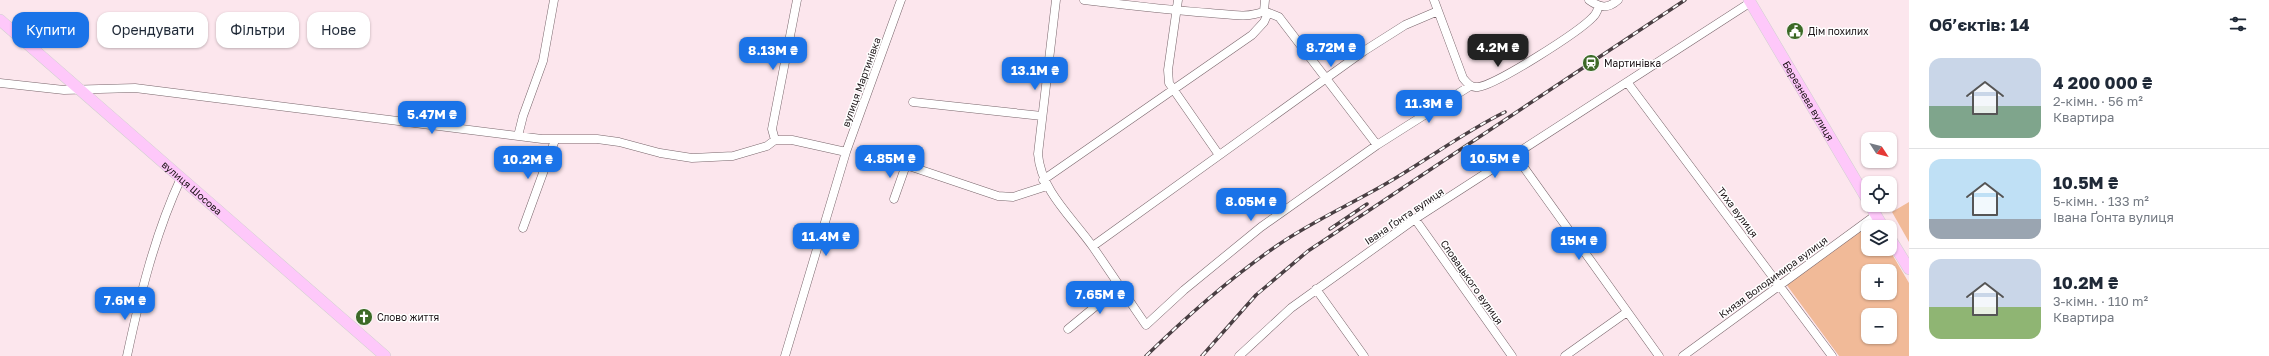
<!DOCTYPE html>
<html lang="uk">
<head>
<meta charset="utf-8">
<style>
	:root { --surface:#fff; --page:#f6f6f7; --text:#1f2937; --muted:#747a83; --line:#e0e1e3; --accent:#1a73e8 }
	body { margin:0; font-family:"Golos Text",sans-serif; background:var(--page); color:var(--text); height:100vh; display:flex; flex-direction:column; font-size:15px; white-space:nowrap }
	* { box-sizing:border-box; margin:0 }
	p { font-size:13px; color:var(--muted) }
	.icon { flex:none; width:22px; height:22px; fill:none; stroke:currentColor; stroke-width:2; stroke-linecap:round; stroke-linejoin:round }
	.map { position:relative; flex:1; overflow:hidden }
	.details { display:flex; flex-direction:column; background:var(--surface); width:360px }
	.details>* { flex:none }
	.hud { position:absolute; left:12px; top:12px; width:380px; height:36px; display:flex; gap:8px }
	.needle { width:26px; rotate:126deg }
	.buttons { position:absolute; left:1861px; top:132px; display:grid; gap:8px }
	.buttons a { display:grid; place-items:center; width:36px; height:36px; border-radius:8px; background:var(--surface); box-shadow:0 1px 3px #0004; font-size:20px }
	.price { position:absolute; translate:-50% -34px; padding:0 9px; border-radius:8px; background:var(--accent); color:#fff; font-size:13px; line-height:26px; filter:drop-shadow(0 1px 2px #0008) }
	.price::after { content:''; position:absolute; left:50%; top:24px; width:12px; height:9px; margin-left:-6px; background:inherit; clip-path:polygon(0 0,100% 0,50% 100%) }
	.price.on { background:#222; color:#fff }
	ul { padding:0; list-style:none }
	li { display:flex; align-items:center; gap:12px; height:100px; padding:0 20px }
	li+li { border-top:1px solid var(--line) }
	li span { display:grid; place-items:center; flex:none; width:112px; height:80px; border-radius:12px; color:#555 }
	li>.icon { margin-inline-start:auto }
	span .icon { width:48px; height:48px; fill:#fffc; stroke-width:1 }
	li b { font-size:17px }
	h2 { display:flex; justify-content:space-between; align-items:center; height:48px; padding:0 20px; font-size:17px }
	.pill { padding:0 14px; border-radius:12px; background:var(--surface); box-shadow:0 1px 3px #0004; font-size:14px; line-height:36px }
	.pill.on { background:var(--accent); color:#fff }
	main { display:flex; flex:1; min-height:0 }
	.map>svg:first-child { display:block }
	.green { fill:#f1ba98; fill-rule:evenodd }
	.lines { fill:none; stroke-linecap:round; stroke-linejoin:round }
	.minor-casing { stroke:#78656b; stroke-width:9 }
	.major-casing { stroke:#d1d0d0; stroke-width:12 }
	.minor { stroke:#fff; stroke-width:8 }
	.major { stroke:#fec8fa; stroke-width:11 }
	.rail-casing { stroke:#4a3f43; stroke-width:3.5 }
	.rail { stroke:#fff; stroke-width:2; stroke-dasharray:6; stroke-linecap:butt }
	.labels { text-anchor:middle; stroke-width:3; stroke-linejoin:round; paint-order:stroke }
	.poi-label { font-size:10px; fill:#1b1316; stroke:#fff; text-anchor:start }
	.street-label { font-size:10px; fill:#1b1316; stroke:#fff }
</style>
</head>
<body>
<main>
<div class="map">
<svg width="1909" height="356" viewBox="0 0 1909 356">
	<rect width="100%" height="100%" fill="#fce6ed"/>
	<path class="green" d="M1909,202V242L1892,212Z
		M1872,220L1876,227H1868V249H1889L1909,283V356H1839L1786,284ZM1868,271H1890V293H1868ZM1868,315H1890V337H1868Z"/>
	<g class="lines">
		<g class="minor-casing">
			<path id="minor" d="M1056,0L1038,154C1041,191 1072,217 1093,247C1111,273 1128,299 1146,325L1184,290L1261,227L1377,145L1470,86
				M1084,0C1126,5 1168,10 1210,13C1227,14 1248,19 1264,11
				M1178,0L1168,70L1169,83L1219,155
				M1265,0L1264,11L1279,17L1377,145
				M1434,0L1463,78C1467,83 1471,88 1478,87C1496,85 1579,32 1593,17C1596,14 1598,10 1598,6
				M1589,0C1600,8 1608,9 1618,0
				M1627,82L1832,356
				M0,83L64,90L135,88L542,139H597L619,142L660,153L692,158L733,156L767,146L775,140H792L846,152
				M913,102L1042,116
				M518,136L523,116L543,61L554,0
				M775,140L772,129L797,0
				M1515,155L1659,356
				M1043,180L1252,35L1264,22L1268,13
				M894,199L906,165L998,196L1013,197L1047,186
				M1415,219L1512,356
				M523,228L555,140
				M1093,246L1364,51L1405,25L1438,11
				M1316,289L1364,356
				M1068,329L1120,286
				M127,356C140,295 155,234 181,178
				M785,356L846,152L901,0
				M1239,356L1291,308L1415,219L1751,2
				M1565,356L1627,312
				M1683,356L1876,215"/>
		</g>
		<g class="major-casing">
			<g id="major">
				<path id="s1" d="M1749,0L1868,201"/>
				<path id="s2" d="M0,20L385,356"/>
				<path d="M1870,205L1883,227"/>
				<path d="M1890,238L1909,269"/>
			</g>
		</g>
		<use href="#minor" class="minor"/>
		<use href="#major" class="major"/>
		<g class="rail-casing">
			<path id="rail" d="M1330,229L1367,204
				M1146,356C1187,316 1230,278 1278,245C1314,220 1356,202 1394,179C1431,157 1466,131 1505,112
				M1202,356L1256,295L1308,251L1685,0"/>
		</g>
		<use href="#rail" class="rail"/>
	</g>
	<defs>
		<g id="civic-disc" transform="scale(0.9)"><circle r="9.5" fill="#3c6926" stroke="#fff"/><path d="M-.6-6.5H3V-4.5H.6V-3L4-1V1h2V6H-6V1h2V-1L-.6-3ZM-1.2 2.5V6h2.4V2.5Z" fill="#fff"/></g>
		<g id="station-disc" transform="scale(0.9)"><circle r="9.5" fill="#3c6926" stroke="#fff"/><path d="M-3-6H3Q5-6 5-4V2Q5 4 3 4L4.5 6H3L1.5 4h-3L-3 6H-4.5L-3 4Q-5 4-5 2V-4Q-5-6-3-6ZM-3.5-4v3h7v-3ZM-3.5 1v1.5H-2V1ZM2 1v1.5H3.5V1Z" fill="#fff"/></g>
		<g id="church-disc" transform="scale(0.9)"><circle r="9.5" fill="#3c6926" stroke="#fff"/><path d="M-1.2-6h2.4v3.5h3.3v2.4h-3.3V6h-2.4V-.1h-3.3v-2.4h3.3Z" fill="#fff"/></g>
	</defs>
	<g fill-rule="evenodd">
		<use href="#civic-disc" x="1795" y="31"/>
		<use href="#station-disc" x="1591" y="63"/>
		<use href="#church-disc" x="364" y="317"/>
	</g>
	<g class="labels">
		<g class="poi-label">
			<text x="1808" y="35">Дiм похилих</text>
			<text x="1604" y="67">Мартинівка</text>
			<text x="377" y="321">Слово життя</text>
		</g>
		<g class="street-label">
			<text transform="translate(861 82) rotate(-70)" y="4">вулиця Мартинівка</text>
			<text dy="4" stroke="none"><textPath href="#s1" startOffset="117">Березнева вулиця</textPath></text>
			<text dy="4" stroke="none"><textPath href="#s2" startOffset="255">вулиця Шосова</textPath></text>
			<text transform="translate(1738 212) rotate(53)" y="4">Тиха вулиця</text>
			<text transform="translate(1404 216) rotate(-34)" y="4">Івана Ґонта вулиця</text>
			<text transform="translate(1773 277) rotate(-36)" y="4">Князя Володимира вулиця</text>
			<text transform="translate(1472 282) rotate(55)" y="4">Словацького вулиця</text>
		</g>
	</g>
</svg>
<div class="buttons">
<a><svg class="needle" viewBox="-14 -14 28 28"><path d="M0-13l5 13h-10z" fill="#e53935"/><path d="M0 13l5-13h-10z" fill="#747a83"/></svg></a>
<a><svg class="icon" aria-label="locate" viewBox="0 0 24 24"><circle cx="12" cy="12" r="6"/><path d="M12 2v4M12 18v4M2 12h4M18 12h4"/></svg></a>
<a><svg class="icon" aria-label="layers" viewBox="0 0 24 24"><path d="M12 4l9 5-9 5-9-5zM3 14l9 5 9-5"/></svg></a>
<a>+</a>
<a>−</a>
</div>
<b class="price" style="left:1331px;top:68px">8.72M ₴</b>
<b class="price on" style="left:1498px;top:68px">4.2M ₴</b>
<b class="price" style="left:773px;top:71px">8.13M ₴</b>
<b class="price" style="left:1035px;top:91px">13.1M ₴</b>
<b class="price" style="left:1429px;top:124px">11.3M ₴</b>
<b class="price" style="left:432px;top:135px">5.47M ₴</b>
<b class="price" style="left:890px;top:179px">4.85M ₴</b>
<b class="price" style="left:1495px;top:179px">10.5M ₴</b>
<b class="price" style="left:528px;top:180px">10.2M ₴</b>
<b class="price" style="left:1251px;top:222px">8.05M ₴</b>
<b class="price" style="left:826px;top:257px">11.4M ₴</b>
<b class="price" style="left:1579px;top:261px">15M ₴</b>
<b class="price" style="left:1100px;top:315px">7.65M ₴</b>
<b class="price" style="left:125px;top:321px">7.6M ₴</b>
<div class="hud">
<a class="pill on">Купити</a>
<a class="pill">Орендувати</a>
<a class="pill">Фільтри</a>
<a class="pill">Нове</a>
</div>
</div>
<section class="details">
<h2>Об’єктів: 14<svg class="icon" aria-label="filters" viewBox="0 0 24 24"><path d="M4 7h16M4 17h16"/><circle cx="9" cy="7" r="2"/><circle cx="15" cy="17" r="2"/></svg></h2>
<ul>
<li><span style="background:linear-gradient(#c9d6e8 60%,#7fa58c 0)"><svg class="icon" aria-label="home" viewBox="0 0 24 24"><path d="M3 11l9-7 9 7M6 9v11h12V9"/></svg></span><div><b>4 200 000 ₴</b><p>2-кімн. · 56 m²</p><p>Квартира</p></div></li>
<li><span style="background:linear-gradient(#bfe0f5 75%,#9aa5b1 0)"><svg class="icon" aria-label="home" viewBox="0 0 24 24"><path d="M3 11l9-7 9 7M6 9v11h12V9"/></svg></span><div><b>10.5M ₴</b><p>5-кімн. · 133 m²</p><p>Івана Ґонта вулиця</p></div></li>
<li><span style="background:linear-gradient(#c9d6e8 60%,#8fb573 0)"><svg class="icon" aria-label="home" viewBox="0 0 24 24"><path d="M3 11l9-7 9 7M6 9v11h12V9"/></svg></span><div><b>10.2M ₴</b><p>3-кімн. · 110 m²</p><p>Квартира</p></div></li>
</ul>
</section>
</main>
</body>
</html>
